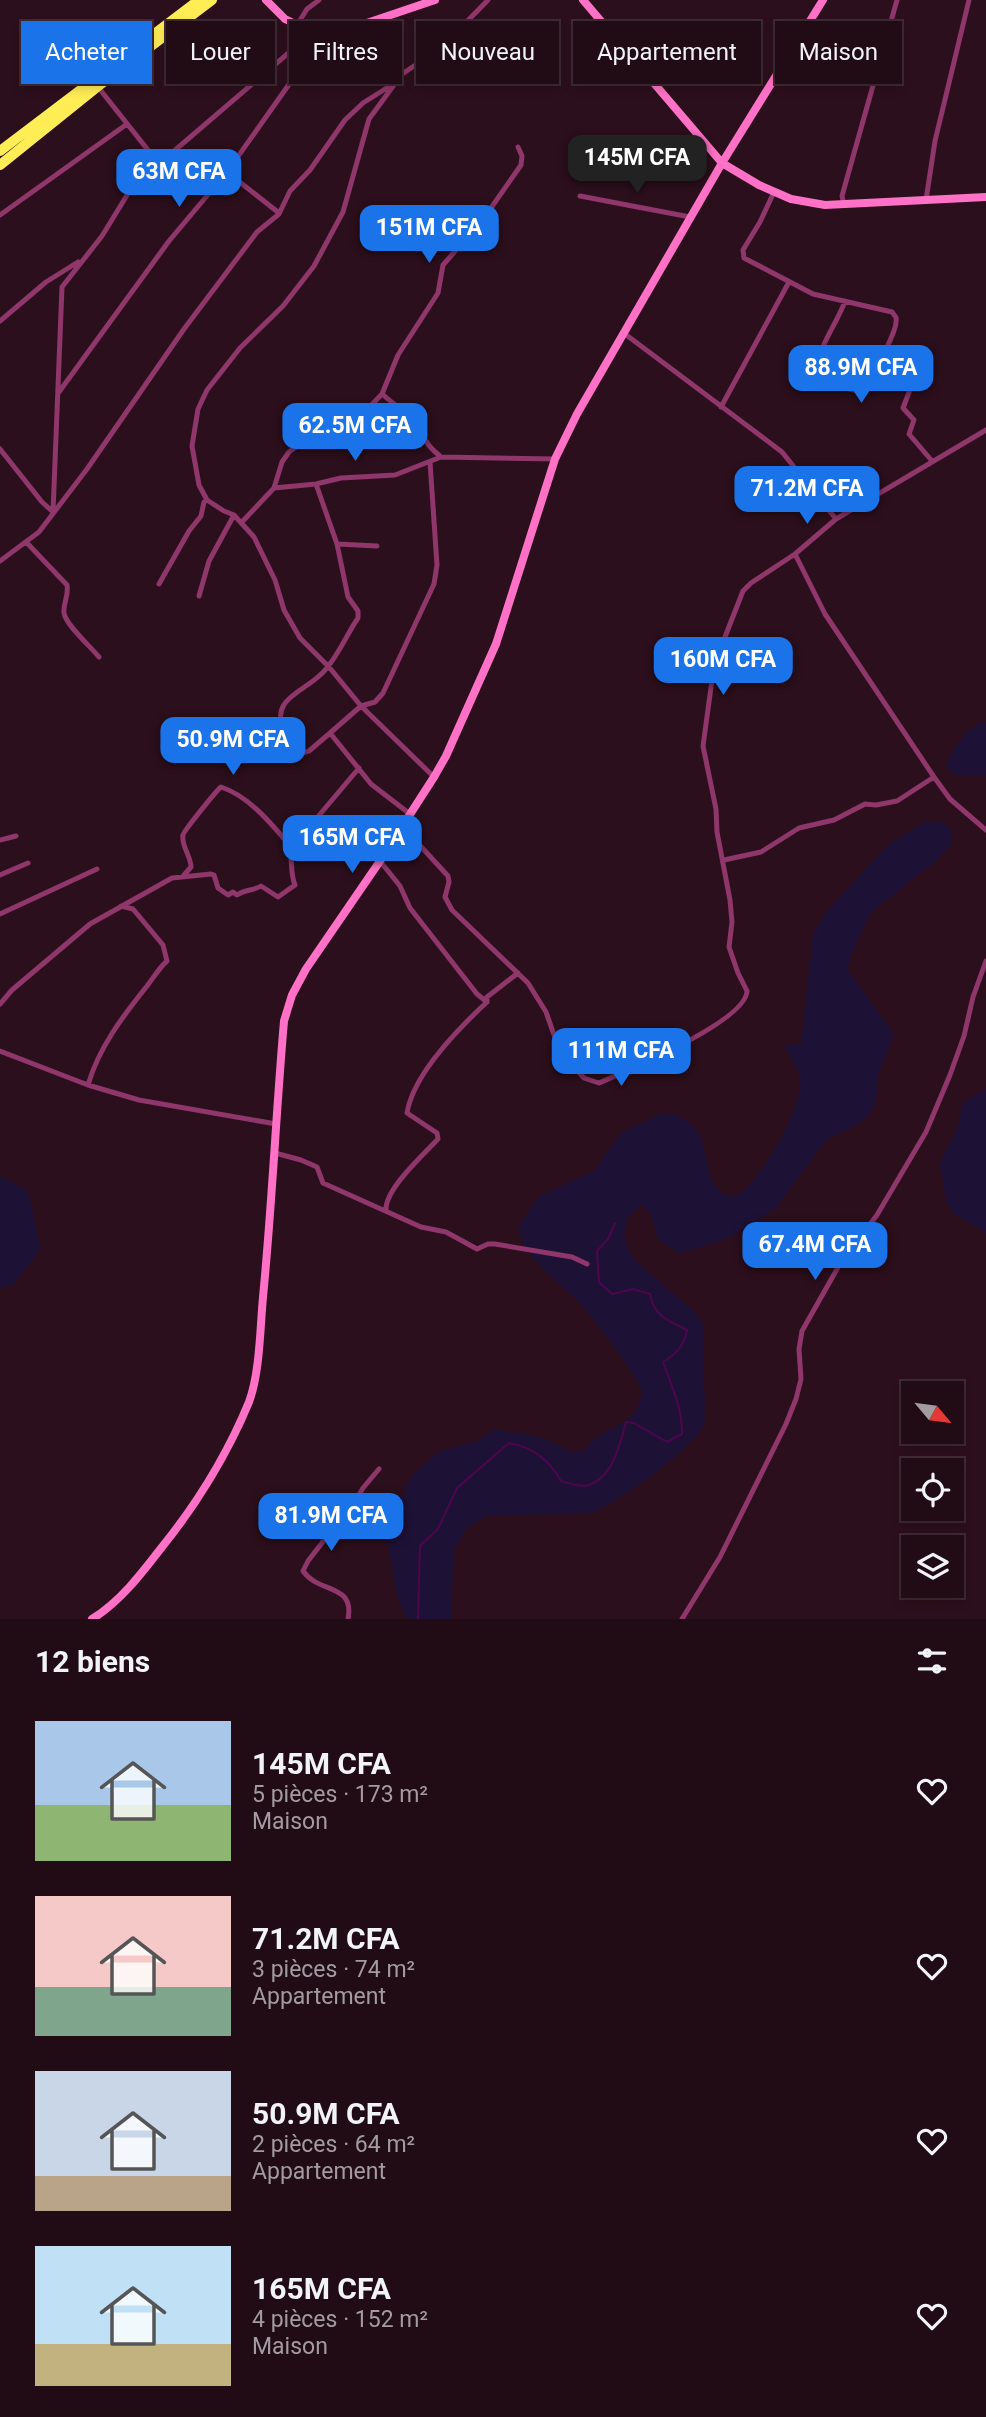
<!DOCTYPE html>
<html lang="fr">
<head>
<meta charset="utf-8">
<style>
	:root { --surface:#210b15; --page:#2d1922; --text:#f1f3f6; --muted:#a29ba0; --line:#3e2b34; --accent:#1a73e8 }
	body { margin:0; font-family:Roboto,sans-serif; background:var(--page); color:var(--text); height:100vh; display:flex; flex-direction:column; font-size:26px; white-space:nowrap }
	* { box-sizing:border-box; margin:0 }
	p { font-size:23px; color:var(--muted) }
	.icon { flex:none; width:38px; height:38px; fill:none; stroke:currentColor; stroke-width:2; stroke-linecap:round; stroke-linejoin:round }
	.map { position:relative; height:1619px; overflow:hidden }
	.panel { display:flex; flex-direction:column; background:var(--surface); flex:1 }
	.panel>* { flex:none }
	.top-card { position:absolute; left:21px; top:21px; width:945px; height:63px; display:flex; gap:14px }
	.needle { width:46px; rotate:119deg }
	.controls { position:absolute; left:901px; top:1381px; display:grid; gap:14px }
	.controls a { display:grid; place-items:center; width:63px; height:63px; border-radius:0px; background:var(--surface); box-shadow:0 4px 10px #0003,0 0 0 2px var(--line); font-size:35px }
	.price { position:absolute; translate:-50% -60px; padding:0 16px; border-radius:14px; background:var(--accent); color:#fff; font-size:23px; line-height:46px; filter:drop-shadow(0 2px 4px #0008) }
	.price::after { content:''; position:absolute; left:50%; top:42px; width:21px; height:16px; margin-left:-10px; background:inherit; clip-path:polygon(0 0,100% 0,50% 100%) }
	.price.active { background:#222; color:#fff }
	ul { padding:0; list-style:none }
	li { display:flex; align-items:center; gap:21px; height:175px; padding:0 35px }
	li span { display:grid; place-items:center; flex:none; width:196px; height:140px; border-radius:0px; color:#555 }
	li>.icon { margin-inline-start:auto }
	span .icon { width:84px; height:84px; fill:#fffc; stroke-width:1 }
	li b { font-size:30px }
	h2 { display:flex; justify-content:space-between; align-items:center; height:84px; padding:0 35px; font-size:30px }
	.tag { padding:0 24px; border-radius:0px; background:var(--surface); box-shadow:0 4px 10px #0003,0 0 0 2px var(--line); font-size:24px; line-height:63px }
	.tag.active { background:var(--accent); color:#fff }
	.map>svg:first-child { display:block }
	.green { fill:#1e1136 }
	.lines { fill:none; stroke-linecap:round; stroke-linejoin:round }
	.stream { stroke:#4d064d; stroke-width:2 }
	.street { stroke:#8f366a; stroke-width:5 }
	.secondary { stroke:#ff71c6; stroke-width:8 }
	.highway { stroke:#ffed55; stroke-width:10 }
</style>
</head>
<body>
<div class="map">
<svg width="986" height="1619" viewBox="0 0 986 1619">
	<rect width="100%" height="100%" fill="#2c0f1c"/>
	<path class="green" d="M986,721V775H956L946,766C954,747 967,727 986,721Z
		M927,821H942L951,830L952,843L936,861L871,912L850,957L848,970L894,1034L878,1076L876,1102L870,1113L860,1123L826,1140L776,1208L731,1237L679,1254L658,1239L651,1214L642,1205C621,1218 620,1239 634,1259L697,1314L703,1324L705,1420C703,1425 702,1430 698,1434C678,1459 619,1502 589,1514L488,1515L466,1529L454,1550L451,1619H407L397,1597L388,1545L389,1520L412,1475L440,1451L478,1441L493,1429L541,1437L574,1453L586,1449C599,1426 632,1430 640,1400C641,1396 641,1393 641,1389C639,1379 591,1315 581,1305C559,1280 524,1261 518,1227L539,1196L595,1170L621,1133L660,1114L673,1113C681,1118 691,1123 696,1130C712,1151 701,1178 725,1196C729,1196 733,1196 736,1195C758,1186 805,1104 800,1079C798,1068 789,1055 784,1045L801,1044L813,935L826,912L884,849L893,841Z
		M986,1088V1233L953,1213L946,1202L940,1163L958,1126L962,1104Z
		M0,1176L28,1191L41,1249L14,1284L0,1288Z"/>
	<g class="lines">
		<path class="stream" d="M418,1619L420,1546L438,1529L457,1488L509,1443C532,1447 550,1461 561,1481C569,1483 581,1488 588,1485C613,1478 620,1444 626,1422L634,1423L667,1442L682,1434C682,1407 672,1387 663,1362C676,1354 684,1346 687,1330C668,1320 654,1317 650,1294L633,1289L612,1294L599,1282L597,1251L608,1239L615,1223"/>
		<path class="street" d="M297,25L307,9L319,0
			M98,87L159,164
			M227,172L279,213
			M774,192L760,222L743,250L744,258L813,294L892,312C895,316 897,317 896,322C896,333 869,384 862,392L818,381C811,355 837,325 845,301
			M580,196L690,217
			M926,200L935,141L969,0
			M844,205L842,196L897,0
			M0,215L127,124
			M0,321L46,282L78,262
			M625,334L782,452L836,519L986,430
			M882,356L916,374L903,408L914,420L909,434L932,461
			M59,392L169,241L227,172L302,66L318,35
			M382,394C393,404 408,413 416,425C426,440 426,445 441,457L555,459
			M721,407L789,282
			M0,449L42,502L53,512
			M316,484L337,544L377,546
			M274,488L316,484L341,478L395,475L441,457
			M53,512L62,287L102,236L132,187L292,50L298,46H312
			M242,522L274,488L282,462L289,452L303,442L332,435L354,423L382,394L398,355L438,293L443,265L484,218L521,165L522,156L518,147
			M27,543L67,585C69,595 63,603 64,613C65,624 91,647 99,657
			M795,554L825,614L934,777L950,799L986,830
			M0,561L39,532L87,469L184,329L257,232L279,214L290,191L310,170L345,120L363,103L393,84
			M159,584L189,531L201,516L204,502L207,500
			M199,596L209,561L234,515
			M330,733L309,751L303,753C294,749 289,743 285,734C267,696 307,693 326,669C339,654 347,634 358,618V611L348,597L337,544
			M434,777L361,706L329,667L300,638L284,610L275,580L254,537L234,515L224,511L207,500L199,485L192,446L198,409L207,390L240,348L283,306L314,266L343,212L369,119L402,74L441,48L488,0
			M410,814L371,784L330,733L361,706L375,702L383,693L434,584L437,565L430,462
			M402,826L448,876L449,882L445,897L452,910L528,983L546,1012L560,1052L584,1078L599,1083C627,1071 746,1021 747,991L738,973L729,947L732,922L730,900L717,832L716,809L703,746L712,680L723,642L743,591L751,583L795,554L836,519
			M283,838L307,826L316,819L359,768
			M0,840L16,836
			M724,860L761,852L799,828L834,820L865,804L876,805L897,801L934,777
			M380,861L400,886L410,908L477,994L487,1002C459,1028 413,1075 407,1113L437,1133L438,1139C424,1154 385,1189 386,1210
			M0,875L28,863
			M0,914L97,869
			M487,1002V997L518,973
			M0,1004L12,990L90,924L172,878L211,874L214,875L218,888L228,895L233,892L237,895C246,889 253,891 261,886L278,897L295,885C289,871 294,855 287,842C269,821 248,796 221,787C216,791 183,832 183,835C181,846 191,856 191,867L184,875
			M0,1051L88,1085L139,1100L276,1124
			M88,1085C99,1047 123,1016 147,986C154,977 159,968 167,961L163,945L133,909L121,906
			M275,1153L301,1160L317,1167L323,1183L421,1227L446,1232L477,1249L488,1244H495L572,1257L587,1264
			M348,1619C355,1583 319,1594 303,1571L308,1561L325,1539L332,1540L363,1488L379,1469
			M682,1619L720,1557L786,1424L796,1399L801,1379L799,1349L802,1331L841,1262L877,1215L926,1132L950,1075L964,1036L973,997L986,961"/>
		<path class="secondary" d="M266,0L285,19L318,35L355,27L435,0
			M583,0L722,163L759,185L791,199L825,205L986,197
			M92,1619C120,1602 142,1573 162,1547C196,1505 228,1453 249,1402C260,1372 260,1329 263,1297C272,1205 276,1113 284,1021L292,995L306,969L380,861L434,777L446,756L496,644L555,459L577,414L722,163L823,0"/>
		<path class="highway" d="M0,151L199,0
			M0,165L97,87L212,0"/>
	</g>
</svg>
<div class="controls">
<a><svg class="needle" viewBox="-14 -14 28 28"><path d="M0-13l5 13h-10z" fill="#e53935"/><path d="M0 13l5-13h-10z" fill="#a29ba0"/></svg></a>
<a><svg class="icon" aria-label="locate" viewBox="0 0 24 24"><circle cx="12" cy="12" r="6"/><path d="M12 2v4M12 18v4M2 12h4M18 12h4"/></svg></a>
<a><svg class="icon" aria-label="layers" viewBox="0 0 24 24"><path d="M12 4l9 5-9 5-9-5zM3 14l9 5 9-5"/></svg></a>
</div>
<b class="price active" style="left:637px;top:195px">145M CFA</b>
<b class="price" style="left:179px;top:209px">63M CFA</b>
<b class="price" style="left:429px;top:265px">151M CFA</b>
<b class="price" style="left:861px;top:405px">88.9M CFA</b>
<b class="price" style="left:355px;top:463px">62.5M CFA</b>
<b class="price" style="left:807px;top:526px">71.2M CFA</b>
<b class="price" style="left:723px;top:697px">160M CFA</b>
<b class="price" style="left:233px;top:777px">50.9M CFA</b>
<b class="price" style="left:352px;top:875px">165M CFA</b>
<b class="price" style="left:621px;top:1088px">111M CFA</b>
<b class="price" style="left:815px;top:1282px">67.4M CFA</b>
<b class="price" style="left:331px;top:1553px">81.9M CFA</b>
<div class="top-card">
<a class="tag active">Acheter</a>
<a class="tag">Louer</a>
<a class="tag">Filtres</a>
<a class="tag">Nouveau</a>
<a class="tag">Appartement</a>
<a class="tag">Maison</a>
</div>
</div>
<section class="panel">
<h2>12 biens<svg class="icon" aria-label="filters" viewBox="0 0 24 24"><path d="M4 7h16M4 17h16"/><circle cx="9" cy="7" r="2"/><circle cx="15" cy="17" r="2"/></svg></h2>
<ul>
<li><span style="background:linear-gradient(#a9c7e8 60%,#8fb573 0)"><svg class="icon" aria-label="home" viewBox="0 0 24 24"><path d="M3 11l9-7 9 7M6 9v11h12V9"/></svg></span><div><b>145M CFA</b><p>5 pièces · 173 m²</p><p>Maison</p></div><svg class="icon" aria-label="heart" viewBox="0 0 24 24"><path d="M12 20l-8-8c-3-5 5-10 8-4 3-6 11-1 8 4z"/></svg></li>
<li><span style="background:linear-gradient(#f6c9c9 65%,#7fa58c 0)"><svg class="icon" aria-label="home" viewBox="0 0 24 24"><path d="M3 11l9-7 9 7M6 9v11h12V9"/></svg></span><div><b>71.2M CFA</b><p>3 pièces · 74 m²</p><p>Appartement</p></div><svg class="icon" aria-label="heart" viewBox="0 0 24 24"><path d="M12 20l-8-8c-3-5 5-10 8-4 3-6 11-1 8 4z"/></svg></li>
<li><span style="background:linear-gradient(#c9d6e8 75%,#b9a48a 0)"><svg class="icon" aria-label="home" viewBox="0 0 24 24"><path d="M3 11l9-7 9 7M6 9v11h12V9"/></svg></span><div><b>50.9M CFA</b><p>2 pièces · 64 m²</p><p>Appartement</p></div><svg class="icon" aria-label="heart" viewBox="0 0 24 24"><path d="M12 20l-8-8c-3-5 5-10 8-4 3-6 11-1 8 4z"/></svg></li>
<li><span style="background:linear-gradient(#bfe0f5 70%,#c2b280 0)"><svg class="icon" aria-label="home" viewBox="0 0 24 24"><path d="M3 11l9-7 9 7M6 9v11h12V9"/></svg></span><div><b>165M CFA</b><p>4 pièces · 152 m²</p><p>Maison</p></div><svg class="icon" aria-label="heart" viewBox="0 0 24 24"><path d="M12 20l-8-8c-3-5 5-10 8-4 3-6 11-1 8 4z"/></svg></li>
</ul>
</section>
</body>
</html>
